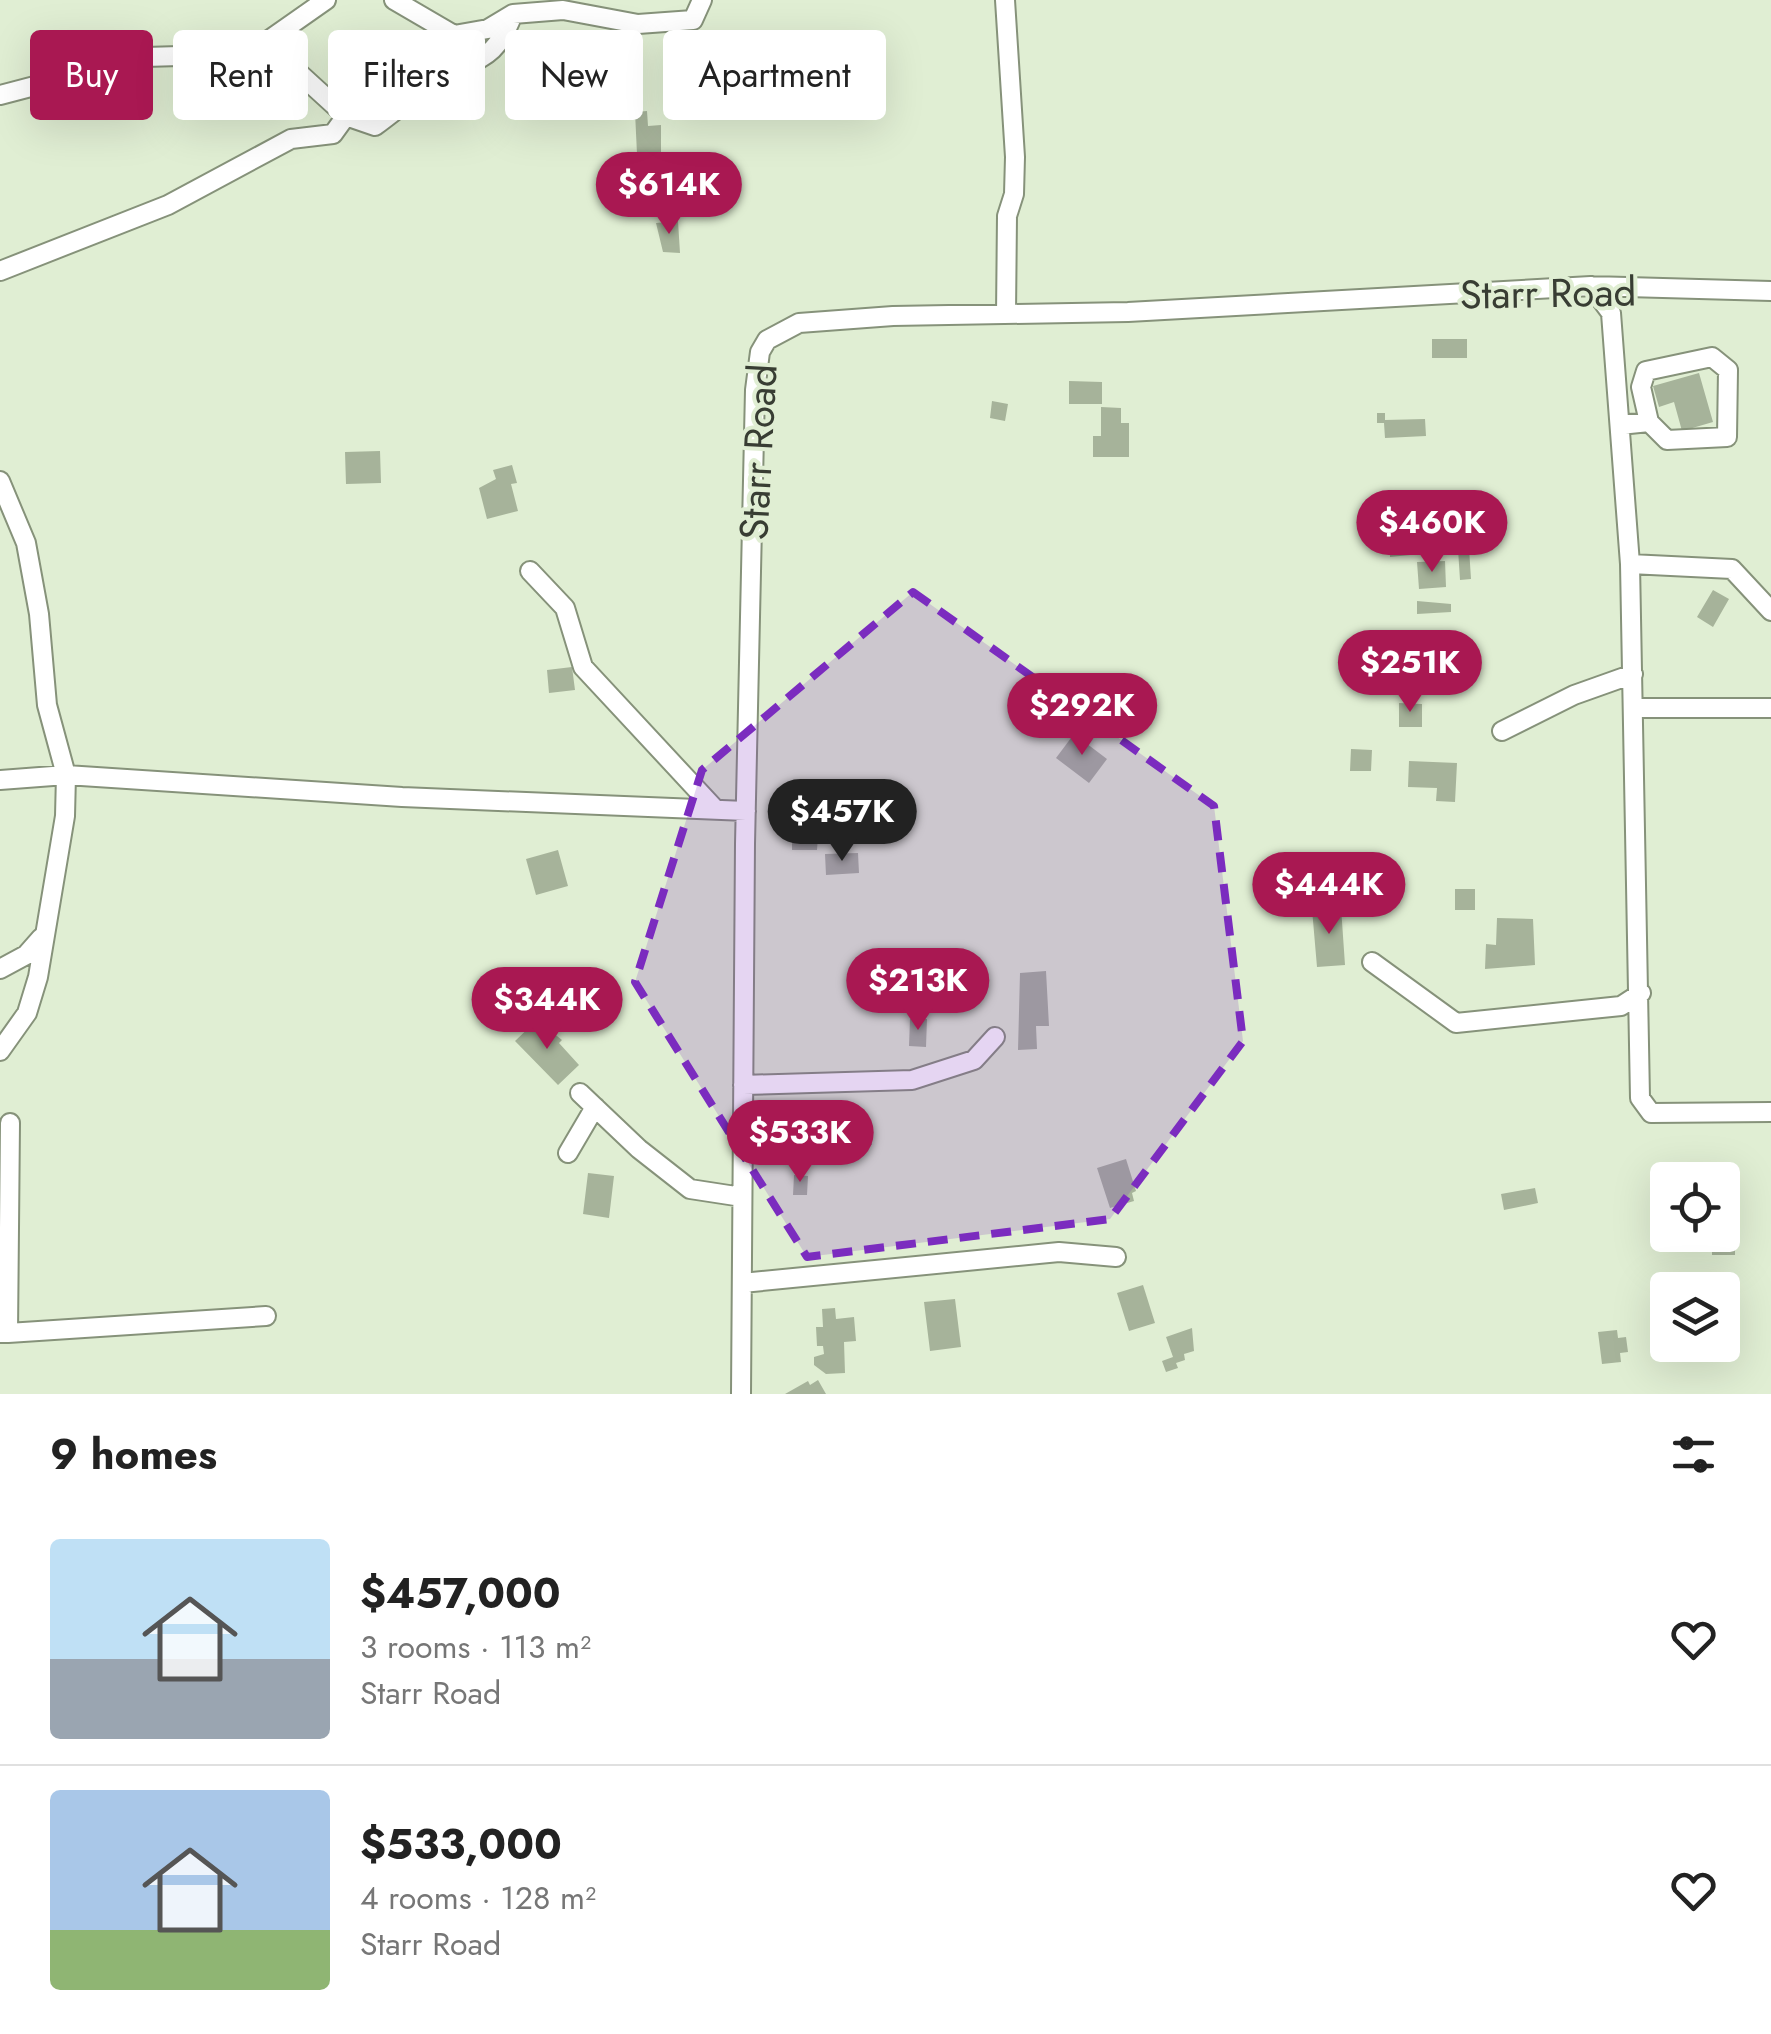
<!DOCTYPE html>
<html lang="en">
<head>
<meta charset="utf-8">
<style>
	:root { --surface:#fff; --page:#f2f2f2; --text:#222; --muted:#767676; --line:#e0e0e0; --accent:#a91852 }
	body { margin:0; font-family:Jost,sans-serif; background:var(--page); color:var(--text); height:100vh; display:flex; flex-direction:column; font-size:38px; white-space:nowrap }
	* { box-sizing:border-box; margin:0 }
	p { font-size:32px; color:var(--muted) }
	.icon { flex:none; width:55px; height:55px; fill:none; stroke:currentColor; stroke-width:2; stroke-linecap:round; stroke-linejoin:round }
	.map { position:relative; height:1394px; overflow:hidden }
	.sheet { display:flex; flex-direction:column; background:var(--surface); flex:1 }
	.sheet>* { flex:none }
	.hud { position:absolute; left:30px; top:30px; width:1000px; height:90px; display:flex; gap:20px }
	.buttons { position:absolute; left:1650px; top:1162px; display:grid; gap:20px }
	.buttons a { display:grid; place-items:center; width:90px; height:90px; border-radius:10px; background:var(--surface); box-shadow:0 10px 40px #0002; font-size:50px }
	.price { position:absolute; translate:-50% -85px; padding:0 22px; border-radius:35px; background:var(--accent); color:#fff; font-size:32px; line-height:65px; filter:drop-shadow(0 2px 5px #0008) }
	.price::after { content:''; position:absolute; left:50%; top:60px; width:30px; height:22px; margin-left:-15px; background:inherit; clip-path:polygon(0 0,100% 0,50% 100%) }
	.price.selected { background:#222; color:#fff }
	ul { padding:0; list-style:none }
	li { display:flex; align-items:center; gap:30px; height:250px; padding:0 50px }
	li+li { border-top:2px solid var(--line) }
	li span { display:grid; place-items:center; flex:none; width:280px; height:200px; border-radius:10px; color:#555 }
	li>.icon { margin-inline-start:auto }
	span .icon { width:120px; height:120px; fill:#fffc; stroke-width:1 }
	li b { font-size:42px }
	h2 { display:flex; justify-content:space-between; align-items:center; height:120px; padding:0 50px; font-size:42px }
	.tag { padding:0 35px; border-radius:10px; background:var(--surface); box-shadow:0 10px 40px #0002; font-size:35px; line-height:90px }
	.tag.selected { background:var(--accent); color:#fff }
	.map>svg:first-child { display:block }
	.building { fill:#a6b39a }
	.lines { fill:none; stroke-linecap:round; stroke-linejoin:round }
	.minor-casing { stroke:#86927a; stroke-width:22 }
	.minor { stroke:#fff; stroke-width:18 }
	.marked { fill:#7b2cbf; fill-opacity:0.2; stroke:#7b2cbf; stroke-width:8; stroke-dasharray:20 12; stroke-linejoin:round }
	.labels { text-anchor:middle; stroke-width:8; stroke-linejoin:round; paint-order:stroke }
	.street-label { font-size:40px; fill:#383d33; stroke:#e0eed3 }
</style>
</head>
<body>
<div class="map">
<svg width="1771" height="1394" viewBox="0 0 1771 1394">
	<rect width="100%" height="100%" fill="#e0eed3"/>
	<path class="building" d="M715,48L717,61L693,64L691,51Z
		M647,111L648,126L661,125V169H654V174L638,175L635,112Z
		M658,196L662,212L641,215L640,203Z
		M678,221L680,253L663,252L656,223Z
		M1432,339H1467V358H1432Z
		M1699,373L1713,422L1682,431L1674,402L1659,407L1653,386Z
		M1069,381L1102,382V404H1069Z
		M992,401L1008,404L1005,421L990,418Z
		M1101,407L1121,408V423H1129V457H1093V436H1101Z
		M1377,413H1385V420L1425,419L1426,436L1385,438L1384,423H1377Z
		M380,451L381,483L346,484L345,452Z
		M512,465L517,483L511,484L518,511L487,519L479,488L496,479L493,470Z
		M1462,493V509H1457V514L1412,513V494Z
		M1388,511H1408L1410,555L1390,557Z
		M1469,548L1471,579L1460,580L1458,549Z
		M1445,561L1446,587L1419,589L1417,562Z
		M1713,590L1729,599L1713,627L1697,617Z
		M1417,601L1451,604V612L1417,614Z
		M572,667L575,690L549,693L547,670Z
		M1399,703L1422,704V727H1399Z
		M1074,734L1107,759L1089,783L1056,758Z
		M1351,749L1372,750L1371,771H1350Z
		M1409,761L1457,763L1455,802L1436,801L1437,788L1408,787Z
		M792,809H820L817,850H792Z
		M558,850L568,886L536,895L526,859Z
		M858,853L859,873L826,875L825,854Z
		M1455,889H1475V910H1455Z
		M1341,907L1345,965L1317,967L1312,909Z
		M1497,918L1533,919L1535,965L1485,969L1486,944L1496,945Z
		M1046,971L1049,1026H1036L1037,1049L1018,1050L1020,973Z
		M910,1019H927L926,1047L909,1046Z
		M537,1020L562,1040L559,1043L579,1065L558,1085L515,1041Z
		M818,1117H855V1122H866L872,1145L817,1148Z
		M1126,1159L1136,1191L1132,1193L1134,1201L1110,1208L1097,1168Z
		M588,1173L614,1176L609,1218L583,1214Z
		M794,1175L808,1176L807,1195H793Z
		M1535,1188L1538,1203L1504,1210L1501,1194Z
		M1722,1230H1735V1255H1712V1235H1722Z
		M1143,1285L1155,1323L1129,1331L1117,1293Z
		M955,1299L961,1347L930,1351L924,1302Z
		M835,1308L836,1319L854,1317L856,1341L844,1342L845,1373L826,1374L814,1365V1357L824,1354L823,1346H817L816,1327H823L822,1309Z
		M1192,1328L1194,1351L1184,1354L1185,1360L1176,1363L1178,1368L1166,1372L1162,1361L1173,1357L1166,1337Z
		M1617,1330L1618,1338L1626,1337L1628,1352L1620,1353L1621,1362L1602,1364L1598,1332Z
		M818,1380L826,1394H785L808,1381L810,1385Z"/>
	<g class="lines">
		<g class="minor-casing">
			<path id="minor" d="M394,0L454,35L488,29L513,14L563,10L638,24L693,20L702,0
				M1005,0L1015,157L1014,194L1007,216L1006,314
				M0,95L145,57L249,54
				M346,116L375,126C396,111 417,92 439,79C479,56 495,62 513,14
				M0,271L168,205L291,139L333,134L346,116L288,63L249,54L326,0
				M1591,286L1611,313L1630,564L1640,1098L1651,1113L1771,1112
				M1620,425L1649,422L1667,440L1727,437L1728,370L1712,357L1646,371L1641,387L1649,422
				M0,481L26,543L39,614L47,705L66,775L402,797L746,811
				M1630,564L1732,569L1771,611
				M530,571L565,608L583,667L715,809
				M1634,708H1771
				M1502,731L1574,695L1633,674
				M0,780L66,775L65,816L38,977L27,1013L0,1051
				M1372,962L1456,1023L1621,1006L1641,993
				M0,969L26,955L41,938
				M743,1085L912,1080L974,1060L995,1037
				M580,1093L639,1149L690,1189L742,1197
				M568,1153L595,1107
				M742,1283L1059,1252L1116,1257
				M0,1333H8L10,1123
				M8,1333L266,1316
				M741,1394L745,844L755,390L760,352L767,340L799,323L893,316L1128,312L1591,286L1771,291"/>
		</g>
		<use href="#minor" class="minor"/>
	</g>
	<path class="marked" d="M913,592L1214,806L1243,1041L1110,1219L807,1257L635,982L702,770Z"/>
	<g class="labels">
		<g class="street-label">
			<text transform="translate(1548 293) rotate(-1)" y="14">Starr Road</text>
			<text transform="translate(758 452) rotate(-87)" y="14">Starr Road</text>
		</g>
	</g>
</svg>
<div class="buttons">
<a><svg class="icon" aria-label="locate" viewBox="0 0 24 24"><circle cx="12" cy="12" r="6"/><path d="M12 2v4M12 18v4M2 12h4M18 12h4"/></svg></a>
<a><svg class="icon" aria-label="layers" viewBox="0 0 24 24"><path d="M12 4l9 5-9 5-9-5zM3 14l9 5 9-5"/></svg></a>
</div>
<b class="price" style="left:669px;top:237px">$614K</b>
<b class="price" style="left:1432px;top:575px">$460K</b>
<b class="price" style="left:1410px;top:715px">$251K</b>
<b class="price" style="left:1082px;top:758px">$292K</b>
<b class="price selected" style="left:842px;top:864px">$457K</b>
<b class="price" style="left:1329px;top:937px">$444K</b>
<b class="price" style="left:918px;top:1033px">$213K</b>
<b class="price" style="left:547px;top:1052px">$344K</b>
<b class="price" style="left:800px;top:1185px">$533K</b>
<div class="hud">
<a class="tag selected">Buy</a>
<a class="tag">Rent</a>
<a class="tag">Filters</a>
<a class="tag">New</a>
<a class="tag">Apartment</a>
</div>
</div>
<section class="sheet">
<h2>9 homes<svg class="icon" aria-label="filters" viewBox="0 0 24 24"><path d="M4 7h16M4 17h16"/><circle cx="9" cy="7" r="2"/><circle cx="15" cy="17" r="2"/></svg></h2>
<ul>
<li><span style="background:linear-gradient(#bfe0f5 60%,#9aa5b1 0)"><svg class="icon" aria-label="home" viewBox="0 0 24 24"><path d="M3 11l9-7 9 7M6 9v11h12V9"/></svg></span><div><b>$457,000</b><p>3 rooms · 113 m²</p><p>Starr Road</p></div><svg class="icon" aria-label="heart" viewBox="0 0 24 24"><path d="M12 20l-8-8c-3-5 5-10 8-4 3-6 11-1 8 4z"/></svg></li>
<li><span style="background:linear-gradient(#a9c7e8 70%,#8fb573 0)"><svg class="icon" aria-label="home" viewBox="0 0 24 24"><path d="M3 11l9-7 9 7M6 9v11h12V9"/></svg></span><div><b>$533,000</b><p>4 rooms · 128 m²</p><p>Starr Road</p></div><svg class="icon" aria-label="heart" viewBox="0 0 24 24"><path d="M12 20l-8-8c-3-5 5-10 8-4 3-6 11-1 8 4z"/></svg></li>
</ul>
</section>
</body>
</html>
